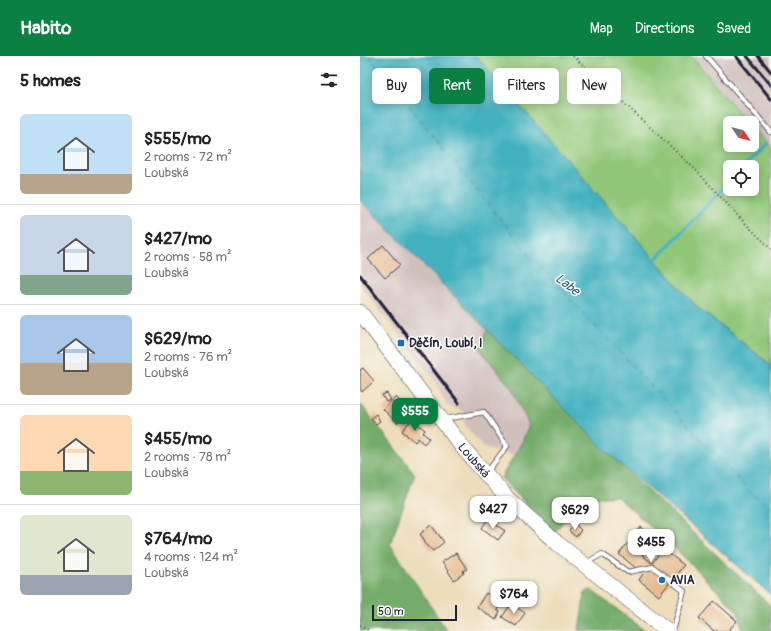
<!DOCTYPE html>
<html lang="en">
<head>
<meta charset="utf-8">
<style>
	:root { --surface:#fff; --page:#f6f6f6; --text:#222; --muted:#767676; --line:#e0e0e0; --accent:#0b8043 }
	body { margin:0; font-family:Pangolin,sans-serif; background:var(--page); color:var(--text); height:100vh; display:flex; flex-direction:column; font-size:15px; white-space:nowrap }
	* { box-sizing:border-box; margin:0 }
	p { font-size:13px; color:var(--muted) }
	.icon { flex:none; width:22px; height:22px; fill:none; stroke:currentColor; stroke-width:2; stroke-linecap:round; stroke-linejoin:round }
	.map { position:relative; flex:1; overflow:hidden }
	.drawer { display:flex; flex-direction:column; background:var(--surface); width:360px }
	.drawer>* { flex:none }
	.guide { position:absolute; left:12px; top:12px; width:339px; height:36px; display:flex; gap:8px }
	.needle { width:26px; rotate:126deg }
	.controls { position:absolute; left:363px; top:60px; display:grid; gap:8px }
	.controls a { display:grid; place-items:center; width:36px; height:36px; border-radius:6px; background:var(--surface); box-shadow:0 2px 10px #0003; font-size:20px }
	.scale { position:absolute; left:12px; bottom:10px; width:85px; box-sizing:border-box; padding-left:4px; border:2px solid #22223b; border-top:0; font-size:11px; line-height:14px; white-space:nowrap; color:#22223b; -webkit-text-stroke:3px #fdfcf7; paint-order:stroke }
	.price { position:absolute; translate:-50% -34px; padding:0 9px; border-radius:8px; background:#fff; color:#222; font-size:13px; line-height:26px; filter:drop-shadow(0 1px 2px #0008) }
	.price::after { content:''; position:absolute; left:50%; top:24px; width:12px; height:9px; margin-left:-6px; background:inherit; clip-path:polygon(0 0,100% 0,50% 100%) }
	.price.current { background:var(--accent); color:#fff }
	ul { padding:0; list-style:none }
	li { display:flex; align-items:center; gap:12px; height:100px; padding:0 20px }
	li+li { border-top:1px solid var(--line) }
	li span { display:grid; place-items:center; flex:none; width:112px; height:80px; border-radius:6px; color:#555 }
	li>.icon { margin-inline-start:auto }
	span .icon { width:48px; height:48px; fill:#fffc; stroke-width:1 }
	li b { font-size:17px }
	h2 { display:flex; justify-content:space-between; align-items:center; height:48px; padding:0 20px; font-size:17px }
	.chip { padding:0 14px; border-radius:6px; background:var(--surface); box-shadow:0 2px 10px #0003; font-size:14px; line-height:36px }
	.chip.current { background:var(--accent); color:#fff }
	header { display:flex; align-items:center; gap:24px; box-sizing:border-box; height:56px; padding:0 20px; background:var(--accent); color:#fff }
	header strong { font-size:19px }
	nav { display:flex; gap:22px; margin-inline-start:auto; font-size:14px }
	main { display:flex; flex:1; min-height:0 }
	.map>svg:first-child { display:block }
	.industrial { fill:#d0c0bc }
	.green { fill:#92c779; stroke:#5a745a; fill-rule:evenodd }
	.forest { fill:#75ac69; stroke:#4c6752 }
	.water { fill:#43b1bf; stroke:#326a7d }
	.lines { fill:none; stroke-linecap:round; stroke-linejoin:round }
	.stream { stroke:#43b1bf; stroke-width:3.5 }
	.ferry { stroke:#316276; stroke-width:1; stroke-dasharray:5 4; stroke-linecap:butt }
	.building { fill:#e5bb8f }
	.lane-casing { stroke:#403e4e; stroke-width:6 }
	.primary-casing { stroke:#403e4e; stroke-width:16 }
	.path { stroke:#403e4e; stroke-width:2; stroke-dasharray:1 3; stroke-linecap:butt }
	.lane { stroke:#fff; stroke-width:4.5 }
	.primary { stroke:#fff; stroke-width:15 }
	.rail { stroke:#22223b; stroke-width:3 }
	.poi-dot { fill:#1f6fb2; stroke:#fdfcf7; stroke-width:1.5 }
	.labels { text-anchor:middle; stroke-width:3; stroke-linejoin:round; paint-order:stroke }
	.poi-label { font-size:12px; font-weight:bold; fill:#22223b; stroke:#fdfcf7; text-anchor:start }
	.street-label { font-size:12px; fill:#22223b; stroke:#fdfcf7 }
	.water-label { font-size:13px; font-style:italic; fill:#316276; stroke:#fdfcf7 }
</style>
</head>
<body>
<header>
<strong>Habito</strong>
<nav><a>Map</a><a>Directions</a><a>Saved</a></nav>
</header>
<main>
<section class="drawer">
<h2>5 homes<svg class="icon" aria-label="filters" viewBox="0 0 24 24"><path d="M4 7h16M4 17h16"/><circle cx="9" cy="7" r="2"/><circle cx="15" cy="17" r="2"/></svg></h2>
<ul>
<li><span style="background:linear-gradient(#bfe0f5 75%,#b9a48a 0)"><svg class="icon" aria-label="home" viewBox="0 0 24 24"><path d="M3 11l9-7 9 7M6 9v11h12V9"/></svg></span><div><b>$555/mo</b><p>2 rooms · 72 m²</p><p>Loubská</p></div></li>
<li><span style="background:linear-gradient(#c9d6e8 75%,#7fa58c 0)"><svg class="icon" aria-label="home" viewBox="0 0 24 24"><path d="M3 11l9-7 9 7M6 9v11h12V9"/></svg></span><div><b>$427/mo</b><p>2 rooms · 58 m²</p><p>Loubská</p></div></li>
<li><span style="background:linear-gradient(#a9c7e8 60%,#b9a48a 0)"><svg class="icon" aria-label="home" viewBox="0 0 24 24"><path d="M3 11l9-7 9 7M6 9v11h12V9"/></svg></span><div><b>$629/mo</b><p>2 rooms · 76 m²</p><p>Loubská</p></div></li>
<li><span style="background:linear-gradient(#ffd9b3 70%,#8fb573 0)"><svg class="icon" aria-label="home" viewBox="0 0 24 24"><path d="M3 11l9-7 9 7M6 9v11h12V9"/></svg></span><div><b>$455/mo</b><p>2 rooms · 78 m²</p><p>Loubská</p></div></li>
<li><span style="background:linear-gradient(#dfe7d0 75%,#9aa5b1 0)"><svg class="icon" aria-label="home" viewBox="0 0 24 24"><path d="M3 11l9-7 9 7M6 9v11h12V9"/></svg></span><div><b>$764/mo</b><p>4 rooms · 124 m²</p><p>Loubská</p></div></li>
</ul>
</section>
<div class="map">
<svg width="411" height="575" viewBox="0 0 411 575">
	<rect width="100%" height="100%" fill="#fdfcf7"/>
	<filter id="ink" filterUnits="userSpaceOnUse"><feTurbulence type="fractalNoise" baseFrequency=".025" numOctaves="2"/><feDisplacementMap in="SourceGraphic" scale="8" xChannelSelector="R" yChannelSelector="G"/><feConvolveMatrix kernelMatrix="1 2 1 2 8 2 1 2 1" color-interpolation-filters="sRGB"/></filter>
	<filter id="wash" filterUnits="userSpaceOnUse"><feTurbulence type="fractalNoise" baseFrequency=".012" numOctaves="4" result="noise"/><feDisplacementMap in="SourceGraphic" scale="16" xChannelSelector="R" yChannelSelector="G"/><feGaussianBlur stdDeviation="0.9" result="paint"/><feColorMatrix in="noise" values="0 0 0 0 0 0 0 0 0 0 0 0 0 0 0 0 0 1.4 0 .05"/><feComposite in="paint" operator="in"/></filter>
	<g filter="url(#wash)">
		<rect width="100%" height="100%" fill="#edddbb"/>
		<path class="industrial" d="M331,0H411V91L399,80L392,72V67H388Z
			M0,144L199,347L155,400L123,391L105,369L102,355L87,349L72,320L0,229Z"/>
		<path class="green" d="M116,0H331L388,67H370V89H392V72L399,80L411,91V309L336,250ZM370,111H392V133H370Z"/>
		<path class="forest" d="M127,274L245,394L411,550V575H383L378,556L311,488L257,441H227L194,476L141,422L162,386L169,369L152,333L120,293Z
			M0,347L55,418L30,488L87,575H0Z
			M231,534L286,575H219L225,536Z"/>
		<path class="water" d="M0,0H116L336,250L411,309V539L245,394L0,144Z"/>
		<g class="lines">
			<path class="stream" d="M383,111L406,87
				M292,207L370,125"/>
			<path class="ferry" d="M9,0L171,201L390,436L411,452"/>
		</g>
		<g id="blocks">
			<path class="building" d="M23,189L40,209L25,222L8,203Z
				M3,312L14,325L2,336L0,333V314Z
				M27,337L31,344L26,346L22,339Z
				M36,341L50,356L37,367L23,353Z
				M16,358L20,365L16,368L11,362Z
				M52,363L65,374L63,377L69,382L64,388L58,382L55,386L42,375Z
				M128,463L145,475L138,484L122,472Z
				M215,468L221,474L216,481L209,475Z
				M71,469L84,486L73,495L64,486L65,485L60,478Z
				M281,471L295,483L282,499L292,507L303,493L324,509L299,540L279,524L283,518L259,498Z
				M96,497L107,513L103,515L104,517L94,524L82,506Z
				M126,537L142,547L137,554L140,556L136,564L117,551Z
				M354,545L377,565L368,575H354L339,562Z
				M151,548L165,557L156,570L142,561Z"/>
		</g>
	</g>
	<g filter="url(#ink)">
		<use href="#blocks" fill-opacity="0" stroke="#403e4e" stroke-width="1"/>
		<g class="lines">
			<g class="lane-casing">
				<path id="lane" d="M346,0L411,76
					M85,363L124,356L147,390L128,415
					M226,507L242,498L268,516L293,511L324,535L313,575"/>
			</g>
			<g class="primary-casing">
				<g id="primary">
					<path id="s1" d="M0,256L103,392L148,443L197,487L308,575"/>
				</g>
			</g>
			<path class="path" d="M213,0L335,113L380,162L411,193
				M0,569L10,575"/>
			<use href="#lane" class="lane"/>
			<use href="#primary" class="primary"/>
			<path class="rail" d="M376,0L411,43
				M387,0L411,29
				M398,0L411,16
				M0,219L99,347"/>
		</g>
	</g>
	<g class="poi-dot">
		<rect x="37" y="283" width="8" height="8" rx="2"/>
		<circle cx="302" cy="524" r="4"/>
	</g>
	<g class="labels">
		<g class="poi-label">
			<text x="49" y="291">Děčín, Loubí, I</text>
			<text x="310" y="528">AVIA</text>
		</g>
		<g class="street-label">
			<text dy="4" stroke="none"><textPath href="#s1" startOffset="187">Loubská</textPath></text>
		</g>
		<g class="water-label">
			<text transform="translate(208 228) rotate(37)" y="5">Labe</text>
		</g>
	</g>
</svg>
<div class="controls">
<a><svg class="needle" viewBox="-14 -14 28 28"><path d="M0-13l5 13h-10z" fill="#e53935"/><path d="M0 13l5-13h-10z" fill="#767676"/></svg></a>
<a><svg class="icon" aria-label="locate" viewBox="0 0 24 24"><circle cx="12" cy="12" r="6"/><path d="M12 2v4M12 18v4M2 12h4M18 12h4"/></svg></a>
</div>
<div class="scale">50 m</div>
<b class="price current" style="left:55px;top:376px">$555</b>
<b class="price" style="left:133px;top:474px">$427</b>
<b class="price" style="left:215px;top:475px">$629</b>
<b class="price" style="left:291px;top:507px">$455</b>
<b class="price" style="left:154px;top:559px">$764</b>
<div class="guide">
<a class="chip">Buy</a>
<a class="chip current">Rent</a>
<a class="chip">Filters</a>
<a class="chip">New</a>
</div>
</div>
</main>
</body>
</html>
